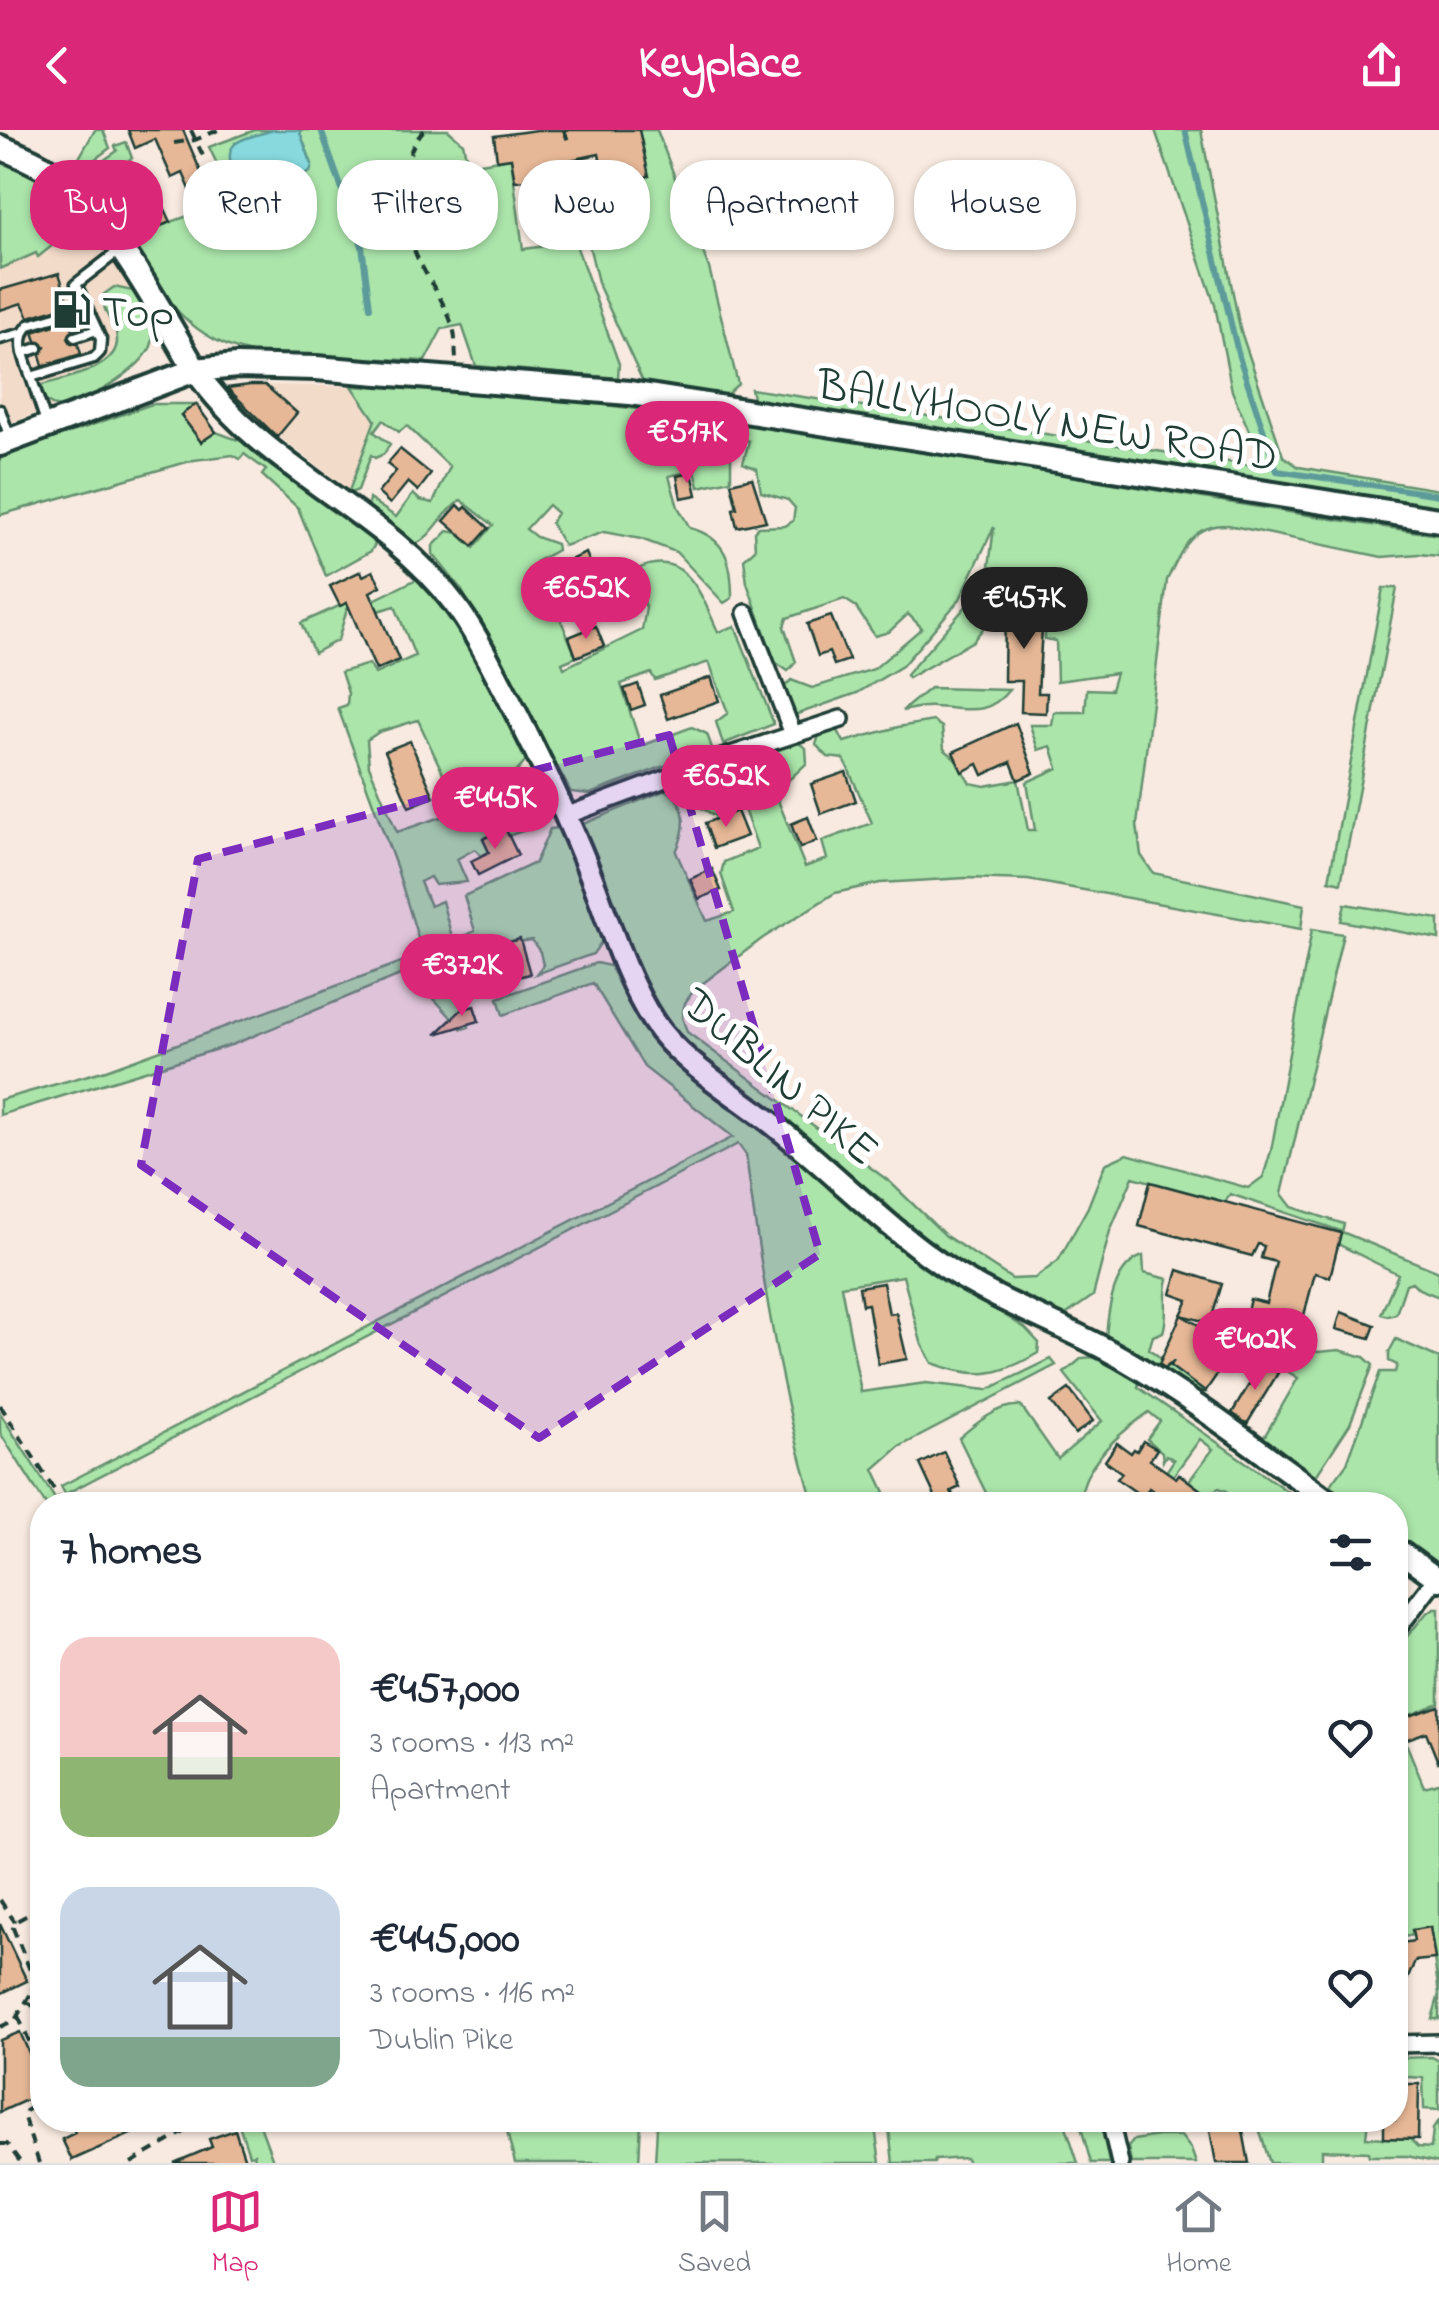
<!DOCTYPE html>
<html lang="en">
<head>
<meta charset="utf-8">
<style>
  body { margin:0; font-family:"Indie Flower",sans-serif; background:#f2f2f3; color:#1f2937; height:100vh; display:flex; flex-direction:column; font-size:38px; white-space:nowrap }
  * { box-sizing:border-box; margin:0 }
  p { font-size:32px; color:#747a83 }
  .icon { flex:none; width:55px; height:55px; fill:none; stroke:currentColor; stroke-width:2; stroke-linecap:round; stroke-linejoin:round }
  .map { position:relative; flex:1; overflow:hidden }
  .sheet { position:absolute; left:30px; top:1362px; width:1378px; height:640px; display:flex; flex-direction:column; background:#fff; border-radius:40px; box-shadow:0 2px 8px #0004 }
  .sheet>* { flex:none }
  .hud { position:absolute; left:30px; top:30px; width:1380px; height:90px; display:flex; gap:20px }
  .price { position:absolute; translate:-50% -85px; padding:0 22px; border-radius:35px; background:#db2777; color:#fff; font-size:32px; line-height:65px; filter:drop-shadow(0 2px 5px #0008) }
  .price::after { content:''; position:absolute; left:50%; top:60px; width:30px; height:22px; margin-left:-15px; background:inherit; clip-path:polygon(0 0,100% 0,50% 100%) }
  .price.on { background:#222; color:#fff }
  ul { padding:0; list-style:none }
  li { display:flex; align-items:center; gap:30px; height:250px; padding:0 30px }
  li span { display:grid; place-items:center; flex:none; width:280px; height:200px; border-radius:30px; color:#555 }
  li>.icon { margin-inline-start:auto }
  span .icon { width:120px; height:120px; fill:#fffc; stroke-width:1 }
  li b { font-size:42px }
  h2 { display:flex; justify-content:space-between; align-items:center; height:120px; padding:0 30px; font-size:42px }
  .pill { padding:0 35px; border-radius:40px; background:#fff; box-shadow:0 2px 8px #0004; font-size:35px; line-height:90px }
  .pill.on { background:#db2777; color:#fff }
  header { display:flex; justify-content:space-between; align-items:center; height:130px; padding:0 30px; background:#db2777; color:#fff; font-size:45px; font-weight:700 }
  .menu { display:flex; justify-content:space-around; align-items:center; height:140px; border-top:2px solid #e0e1e3; background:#fff; font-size:28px; color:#747a83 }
  .menu a { display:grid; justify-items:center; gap:5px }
  .menu .on { color:#db2777 }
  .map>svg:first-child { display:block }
</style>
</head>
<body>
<header><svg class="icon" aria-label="back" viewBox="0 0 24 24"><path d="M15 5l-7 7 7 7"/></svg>Keyplace<svg class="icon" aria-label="share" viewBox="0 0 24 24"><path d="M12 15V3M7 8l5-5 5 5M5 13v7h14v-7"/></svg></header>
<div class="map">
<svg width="1439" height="2033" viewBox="0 0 1439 2033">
  <rect width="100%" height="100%" fill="#f8eae0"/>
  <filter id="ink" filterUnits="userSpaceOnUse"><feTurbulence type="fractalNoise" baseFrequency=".01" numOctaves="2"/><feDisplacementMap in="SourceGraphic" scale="20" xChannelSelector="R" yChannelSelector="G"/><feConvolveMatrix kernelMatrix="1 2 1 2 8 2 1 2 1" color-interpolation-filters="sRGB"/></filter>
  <g filter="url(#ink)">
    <g fill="#f3dbca">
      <path d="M62 69 78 82 133 161 152 200 153 210 140 234 106 257 0 297V122Z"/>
      <path d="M264 255 388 257 349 360 261 293 257 297 228 271 226 258Z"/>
    </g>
    <g fill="#abe5aa" stroke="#65916f" stroke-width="2.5">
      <path d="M95 0H103L110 18 80 40 75 35Z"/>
      <path d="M255 0H273L235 13 254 64 271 58 273 63 283 60 281 54 310 42 312 34 299 0H448L463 13 468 35 511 28 523 119 575 112 619 234 618 248 476 236 462 195 442 199 425 231 251 223C183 207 162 162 126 108L199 82 205 94 237 76 209 17Z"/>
      <path d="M639 0H657L709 138 738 254 725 266 644 254 599 156 588 111 607 75 605 55 648 46Z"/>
      <path d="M1155 0H1201L1240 199 1283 326 1299 337 1439 360V380L754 272 751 259 1255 336 1259 324 1232 261 1215 175Z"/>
      <path d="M126 12 132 28 129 30 131 34 95 58 84 44 117 21 115 16Z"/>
      <path d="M0 30C29 41 59 51 75 80L68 103 38 127 36 123 0 139Z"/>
      <path d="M114 157 133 161C142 175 156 196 152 213 147 237 78 280 55 276 49 275 46 271 42 267V255C65 248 126 238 116 203 111 189 102 181 103 165Z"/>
      <path d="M367 252C728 276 1082 354 1439 405V426L1419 424 1382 427 1228 395C1191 394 1182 420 1167 450L1137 695 1141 725 1153 743 1304 775 1301 799 1028 750 966 748 880 753 835 763 763 808 694 860 685 873 682 887 687 902 890 1052 946 1106 1012 1149 1035 1148 1058 1131 1088 1077 1105 1034 1127 1024 1248 1058 1263 1047 1271 1021 1312 799 1343 804 1282 1064 1292 1077 1344 1094 1342 1102 1439 1142V1167L1419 1159 1412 1152 1406 1154 1396 1184 1388 1186 1381 1184 1398 1144 1338 1114 1341 1101 1230 1064 1225 1072 1133 1047 1110 1101 1093 1166 1067 1184 1059 1185 984 1152 922 1109 883 1071 688 917C635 854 612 770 583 694L666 660C690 675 686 700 676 722L707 791 734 782 721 744 724 732 758 718 742 674 715 686 695 674 691 650 797 612 806 618 807 633 779 659V673L805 737 827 729 822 711 872 693 844 629 828 627 816 615 820 602 837 599 844 612 898 597 933 591 942 597 944 619 956 629 970 653 985 656 1018 650 1028 700H1035L1027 652 1058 638 1051 616 1038 620 1030 595H1052L1054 582H1085L1087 559 1111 560 1116 543 1057 551 1056 511 1045 509V471C1028 473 1015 480 998 480L973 511 908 548 906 545 975 466H982L986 461 994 397 960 469 902 536 857 563 795 585 784 557 791 550 812 558 874 539 922 498 908 484 889 502 875 506 855 476 844 469 787 488 784 497 796 532 788 541 775 532 747 453 744 429 755 419 754 401 758 397 785 396 793 391 795 378 788 370 761 362 757 339 743 333 749 311 737 308 731 328V350L699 357 695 340 669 346 678 377 690 398C727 408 732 433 732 468L724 473 676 422 641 409 604 402 564 416 551 393 557 383 548 375 526 399 536 407 556 414 557 420 537 431 576 527 562 533 564 538 642 500 646 478 636 440C685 415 702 466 718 502L735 496 774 594 723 614 716 592 728 583 709 532 655 550 651 543 621 554 641 616 692 597 707 604 712 618 590 664 571 662 461 459 433 424V416L448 401 458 403 474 418 493 395 461 370C442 383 434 405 416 414L368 379 369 369 396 387 413 364 420 370 433 373 450 337 407 296 399 302 383 290 374 302 390 314 384 324 375 328 371 325 358 360 348 364 375 290 352 256 367 257Z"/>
      <path d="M152 274H196L181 285 201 312 216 302 241 311 265 332 377 411 371 421 326 446 298 378 262 345 266 340 244 324 240 329 233 325 194 330 0 385V327Z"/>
      <path d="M421 447 453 484 529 626C514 650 485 669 456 671L418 590 379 602 367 610 369 636 397 702 441 687 473 682 522 655H533L540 660 551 686 534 697 508 706 504 698 483 708 489 722 481 726 475 719 457 729 467 752 435 755 430 747 420 752 430 776 442 771 453 811 475 801 464 766 535 733 550 699 559 698 604 808 593 824 536 844 543 835 540 822 532 810 484 817 483 812 455 822 464 852 456 856 469 897 462 899 412 845 426 840 425 831 396 736 338 578 347 575 348 563 341 542 369 534 375 544 415 526 395 476 378 481 372 471Z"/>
      <path d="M1383 458H1397L1341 753 1329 750Z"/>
      <path d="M359 467 360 471 347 479 338 510 314 523 301 493Z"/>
      <path d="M930 558 1009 560C986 588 966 578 934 577 923 576 912 579 902 581Z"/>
      <path d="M1345 774 1439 789V809L1341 791Z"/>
      <path d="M402 832 405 843 234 914 0 985V970L106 940Z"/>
      <path d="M596 833 610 836 628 873 659 919 775 1007 925 1135 1025 1198 1039 1213 1038 1223C998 1247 976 1249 932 1233L921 1212 903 1146 841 1156 861 1262 926 1253 987 1260 1051 1229 1056 1235 899 1317 874 1339 891 1375H814C780 1261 761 1143 746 1025L738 1014 65 1364 61 1356 733 1007 644 937 593 853 503 885 498 868Z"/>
      <path d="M1143 1126 1144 1143 1168 1149C1163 1167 1169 1185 1163 1202L1153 1206 1149 1219 1205 1262H1196L1106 1207C1108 1180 1113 1136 1143 1126Z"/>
      <path d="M1396 1209 1439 1228V1436L1395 1405V1375H1351L1330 1356 1347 1333 1380 1242H1395L1397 1235 1389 1231V1222Z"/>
      <path d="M1272 1213 1319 1222 1339 1220 1364 1227 1373 1235 1350 1294 1316 1346 1263 1309 1298 1248 1266 1228Z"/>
      <path d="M1095 1227 1140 1250 1138 1257 1307 1375H1268L1260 1371 1258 1375H1233L1227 1361 1219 1358 1207 1365 1189 1351 1213 1319 1200 1309 1152 1375H1144L1174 1330 1166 1325 1163 1331 1162 1322 1147 1309 1160 1291 1149 1282C1123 1301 1103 1317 1087 1346 1082 1356 1082 1365 1074 1375H992L959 1308C975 1294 999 1274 1021 1276L1058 1329 1102 1291 1064 1243 1082 1228Z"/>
      <path d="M0 1283 59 1375H46L0 1303Z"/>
      <path d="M1434 1478H1439V1573L1397 1591 1424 1657 1439 1653V1889H1432L1439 1864 1430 1798 1413 1800V1805L1395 1809V1521L1425 1485Z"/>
      <path d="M1432 1927 1439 1931V1980L1424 1979 1423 1948 1395 1946V1928Z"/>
      <path d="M202 1990H258L274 2033H256L254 2024 249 2025 238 1991 216 1998 214 1992 204 1995Z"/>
      <path d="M504 1990H641L639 2033H515Z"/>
      <path d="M874 1990 880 2033H655L657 1997 652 1990Z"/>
      <path d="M888 1990H1064L1078 2033H967L966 2028 935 2030 934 2033H893Z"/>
      <path d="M1079 1990H1100L1109 2033H1091Z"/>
      <path d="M1256 1990H1368L1366 2007 1410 2009 1418 2017 1431 2018 1433 1999 1439 1991V2033L1407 2026H1369L1368 2022 1322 2020V2033H1270Z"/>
      <path d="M1158 2006H1181L1191 2019 1196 2033H1131L1128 2017 1134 2010Z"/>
    </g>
    <path fill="#87d9de" stroke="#5d9b9a" stroke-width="2.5" d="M273 0H299L312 35 310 42 254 64C242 57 221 30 234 15 241 7 262 4 273 0Z"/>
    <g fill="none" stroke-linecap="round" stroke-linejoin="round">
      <g stroke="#5d9b9a" stroke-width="6">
        <path d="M321 0 362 116 370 177"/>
        <path d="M1185 0 1239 227 1277 341 1439 365"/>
      </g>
    </g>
    <g fill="#e7b897" stroke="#1f3d34" stroke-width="2.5">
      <path d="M128 0H183L220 87 205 94 183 43 172 48 155 9 135 18Z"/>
      <path d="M537 0H639L649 46 605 55 599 24 556 33 559 63 571 61 574 82 531 87 527 50 515 51 511 28 497 30 494 6Z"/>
      <path d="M118 59 134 86 144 81 146 86 164 77 171 92 131 107 102 68Z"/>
      <path d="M59 143 68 172 66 176 29 187 22 173 0 180V160Z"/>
      <path d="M70 190 73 200 68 208 71 213 78 214 81 224 43 236 40 225 45 217 36 211 33 202Z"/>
      <path d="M250 255H265L297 283 277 307 227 258Z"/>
      <path d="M196 274 216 302 201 312 181 285Z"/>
      <path d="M400 319 431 344 418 361 408 352 390 374 378 363 396 341 387 334Z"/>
      <path d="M692 343 697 365 681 368 677 346Z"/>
      <path d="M752 348 766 391 737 397 733 379 737 378 731 353Z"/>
      <path d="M458 375 463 380 466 377 489 398 473 416 444 391Z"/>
      <path d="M586 423 591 435 596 433 603 451 612 447 618 465 609 469 614 481 589 491 581 470 577 471 563 433Z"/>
      <path d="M361 441 363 446 373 441 381 456 370 462 399 530 376 540 347 473 340 476 330 456Z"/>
      <path d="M1016 453 1033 481 1043 482 1038 563H1047L1046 583 1021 582 1022 551H1004L1005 480H1013Z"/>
      <path d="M831 486 849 530 834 535 829 522 818 526 807 494Z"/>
      <path d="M596 496 604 516 576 527 569 507Z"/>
      <path d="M711 547 719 571 668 589 660 565Z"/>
      <path d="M638 554 645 575 631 580 624 559Z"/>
      <path d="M1016 593 1034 643 1018 650 1011 632 983 645 978 634 962 642 953 622Z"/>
      <path d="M410 611 434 667 409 677 385 621Z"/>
      <path d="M846 642 856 671 821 684 811 654Z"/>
      <path d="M737 681 747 706 714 718 705 693Z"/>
      <path d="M808 687 817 711 800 718 791 694Z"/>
      <path d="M505 698 518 725 478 745 471 731 489 722 483 709Z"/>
      <path d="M712 739 721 760 699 769 690 749Z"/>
      <path d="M520 809 530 844 496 852 492 834 464 843 458 825Z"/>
      <path d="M474 876 479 891 436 904 461 880Z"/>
      <path d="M1150 1052 1341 1103 1330 1147 1315 1143 1296 1216 1242 1202 1250 1169 1266 1173 1276 1132 1261 1128 1264 1116 1258 1114 1252 1126 1139 1096Z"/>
      <path d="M1178 1140 1222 1154 1210 1193 1181 1185 1188 1170 1171 1164Z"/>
      <path d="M883 1153 889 1184 896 1183 907 1229 878 1234 868 1174 862 1175 859 1157Z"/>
      <path d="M1341 1182 1375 1195 1370 1208 1336 1199Z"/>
      <path d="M1181 1185 1212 1203 1199 1228 1218 1243 1205 1262 1170 1236 1174 1231 1165 1238 1159 1234Z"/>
      <path d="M1262 1233 1278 1243 1247 1294 1232 1283Z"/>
      <path d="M1069 1259 1093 1291 1075 1304 1051 1272Z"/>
      <path d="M1143 1311 1157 1319 1150 1330 1176 1348 1179 1344 1221 1375H1172L1149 1358 1143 1367 1117 1349 1122 1343 1105 1331 1117 1313 1131 1323 1134 1319 1137 1321Z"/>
      <path d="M944 1322 960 1357 951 1361 958 1375H939L920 1334Z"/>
      <path d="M1439 1576V1632H1438L1426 1602 1405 1610 1397 1590Z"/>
      <path d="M0 1794 27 1851 0 1864Z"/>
      <path d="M1430 1797 1435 1829 1415 1831 1408 1848 1395 1852V1814L1414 1811 1412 1800Z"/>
      <path d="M20 1902 42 1953V1963L0 1982V1910Z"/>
      <path d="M1395 1954H1419L1418 2009 1384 2008V1990H1395Z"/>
      <path d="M69 1990H162L72 2030 62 2009 75 2003Z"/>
      <path d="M1208 1990H1241L1249 2033H1216Z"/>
      <path d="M235 2000 246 2033H174L212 2017 209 2009Z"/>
    </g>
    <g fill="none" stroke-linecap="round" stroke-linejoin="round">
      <defs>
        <g id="service">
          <path d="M75 207 97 200"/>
          <path d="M0 209 23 203"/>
          <path d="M23 223 38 218"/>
          <path d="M31 247C25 230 15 210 29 195L86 178"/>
          <path d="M0 280 9 305"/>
          <path d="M46 292 31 247 94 228 100 222 101 209 76 154 120 120"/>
        </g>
        <g id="minor">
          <path d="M746 483 793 604"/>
          <path d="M568 685 722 628 841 589"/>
          <path d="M1395 1502 1436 1448"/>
          <path d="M1395 1914 1439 1913"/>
          <path d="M1110 1990 1120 2033"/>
        </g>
        <g id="tertiary">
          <path d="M195 240C265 342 383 379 453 472 475 501 490 533 507 565 538 625 567 684 591 746 610 794 625 848 653 891 680 933 740 967 779 999 835 1044 886 1097 945 1137 1001 1174 1065 1195 1122 1228 1197 1271 1265 1325 1334 1375"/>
          <path d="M1395 1418 1439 1450"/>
        </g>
        <g id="secondary">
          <path d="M0 17C19 25 39 33 56 45 106 80 163 185 195 240"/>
          <path d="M0 314 195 240 237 236 316 238 630 263 1439 390"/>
        </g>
      </defs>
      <use href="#service" stroke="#1f3d34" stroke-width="15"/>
      <use href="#minor" stroke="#1f3d34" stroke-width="22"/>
      <use href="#tertiary" stroke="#1f3d34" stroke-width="28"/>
      <use href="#secondary" stroke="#1f3d34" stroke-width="30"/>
      <g stroke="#1f3d34" stroke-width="4" stroke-dasharray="10 8" stroke-linecap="butt">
        <path d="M191 0 204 28"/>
        <path d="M424 0C395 32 400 89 417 127 428 150 446 173 453 198 456 207 455 219 456 229"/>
        <path d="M564 0 569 14"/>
        <path d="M174 13 195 10 218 0"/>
        <path d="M0 1275 64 1375"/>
        <path d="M0 1770 15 1792"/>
        <path d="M42 1777 15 1792 13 1798 36 1855 42 1853"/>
        <path d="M28 1872 42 1883"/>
        <path d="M18 1886 42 1940"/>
        <path d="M0 1897 15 1890 35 1857"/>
        <path d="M0 2014H7L21 2033"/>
        <path d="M39 2033 24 1988 26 1981 42 1971"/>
        <path d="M131 2033 193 1997 189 1990"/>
      </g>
      <use href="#service" stroke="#fff" stroke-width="8"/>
      <use href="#minor" stroke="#fff" stroke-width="15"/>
      <use href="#tertiary" stroke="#fff" stroke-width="20"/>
      <use href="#secondary" stroke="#fff" stroke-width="22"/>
    </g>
  </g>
  <path fill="#7b2cbf" fill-opacity="0.2" stroke="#7b2cbf" stroke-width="8" stroke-dasharray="20 12" stroke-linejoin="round" d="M669 605 820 1124 539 1308 141 1035 198 729Z"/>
  <defs>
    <symbol id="fuel-bare" viewBox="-9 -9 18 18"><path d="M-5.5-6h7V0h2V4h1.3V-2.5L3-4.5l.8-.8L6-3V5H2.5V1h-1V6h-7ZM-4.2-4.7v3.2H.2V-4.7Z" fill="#1f3d34" stroke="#fff" stroke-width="2.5" paint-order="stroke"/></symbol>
  </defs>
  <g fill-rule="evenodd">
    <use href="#fuel-bare" x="44" y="152" width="55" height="55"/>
  </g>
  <g text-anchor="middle" stroke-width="10" stroke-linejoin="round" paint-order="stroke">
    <g font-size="45" fill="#1f3d34" stroke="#fff" text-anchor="start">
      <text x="102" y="196">Top</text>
    </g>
    <g font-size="45" fill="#1f3d34" stroke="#fff">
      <text transform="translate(1048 288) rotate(9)" y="16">BALLYHOOLY NEW ROAD</text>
      <text transform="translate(782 945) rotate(41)" y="16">DUBLIN PIKE</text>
    </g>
  </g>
</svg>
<b class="price" style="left:687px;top:356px">€517K</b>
<b class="price" style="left:586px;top:512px">€652K</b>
<b class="price on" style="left:1024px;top:522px">€457K</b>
<b class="price" style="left:726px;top:700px">€652K</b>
<b class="price" style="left:495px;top:722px">€445K</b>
<b class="price" style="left:462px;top:889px">€372K</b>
<b class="price" style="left:1255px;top:1263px">€402K</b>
<div class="hud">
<a class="pill on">Buy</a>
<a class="pill">Rent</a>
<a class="pill">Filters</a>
<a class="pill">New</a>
<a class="pill">Apartment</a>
<a class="pill">House</a>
</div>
<section class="sheet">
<h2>7 homes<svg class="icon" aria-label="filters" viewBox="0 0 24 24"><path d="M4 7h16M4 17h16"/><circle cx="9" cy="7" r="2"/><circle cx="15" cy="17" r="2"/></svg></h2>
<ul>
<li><span style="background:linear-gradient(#f6c9c9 60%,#8fb573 0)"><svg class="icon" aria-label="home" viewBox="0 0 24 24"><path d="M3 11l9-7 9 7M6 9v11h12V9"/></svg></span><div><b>€457,000</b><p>3 rooms · 113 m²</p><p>Apartment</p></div><svg class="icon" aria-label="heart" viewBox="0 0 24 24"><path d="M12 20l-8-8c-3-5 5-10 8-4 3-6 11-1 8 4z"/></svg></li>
<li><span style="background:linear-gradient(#c9d6e8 75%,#7fa58c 0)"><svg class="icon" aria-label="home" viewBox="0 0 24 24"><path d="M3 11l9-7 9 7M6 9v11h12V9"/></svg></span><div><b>€445,000</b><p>3 rooms · 116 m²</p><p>Dublin Pike</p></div><svg class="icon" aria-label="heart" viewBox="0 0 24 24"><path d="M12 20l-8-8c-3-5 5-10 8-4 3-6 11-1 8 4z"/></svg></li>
</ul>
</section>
</div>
<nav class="menu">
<a class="on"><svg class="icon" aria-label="map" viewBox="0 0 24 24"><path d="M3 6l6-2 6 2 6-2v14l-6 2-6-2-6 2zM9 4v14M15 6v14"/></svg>Map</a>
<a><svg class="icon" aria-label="saved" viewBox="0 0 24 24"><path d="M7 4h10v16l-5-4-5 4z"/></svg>Saved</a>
<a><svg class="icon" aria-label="home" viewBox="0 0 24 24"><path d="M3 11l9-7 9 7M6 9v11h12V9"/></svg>Home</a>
</nav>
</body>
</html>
